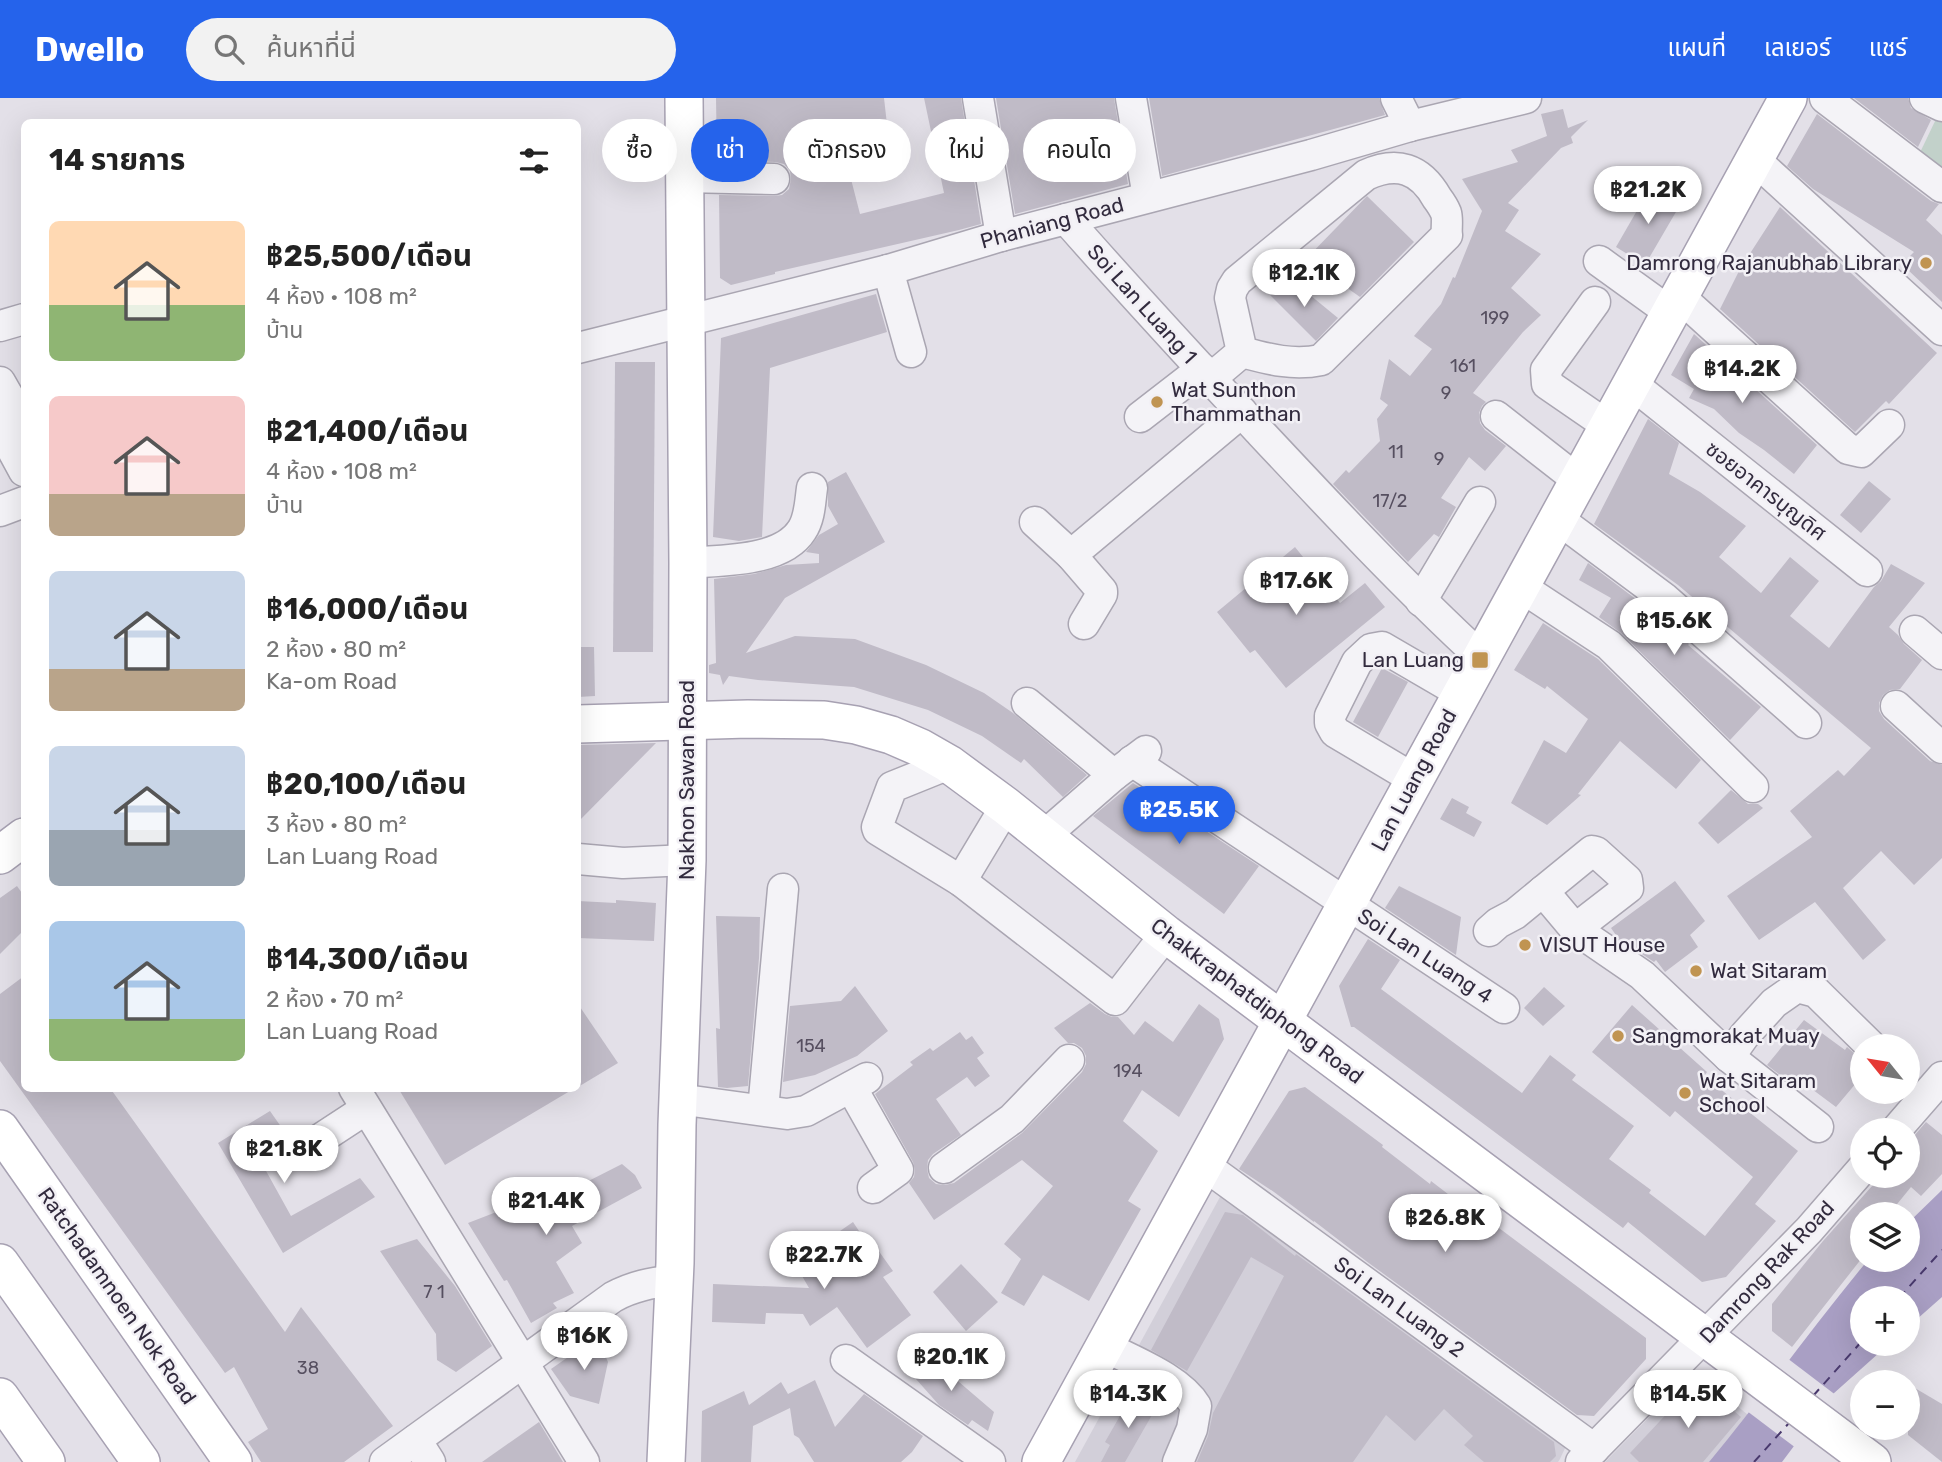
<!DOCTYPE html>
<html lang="th">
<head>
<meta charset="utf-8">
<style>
  body { margin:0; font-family:Rubik,"Noto Sans Thai",sans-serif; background:#f2f2f2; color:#222; height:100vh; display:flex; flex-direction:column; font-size:26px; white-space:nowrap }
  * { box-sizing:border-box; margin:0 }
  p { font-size:23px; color:#767676 }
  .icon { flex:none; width:38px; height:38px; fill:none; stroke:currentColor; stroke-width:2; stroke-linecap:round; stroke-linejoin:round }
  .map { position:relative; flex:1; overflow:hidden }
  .drawer { position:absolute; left:21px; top:21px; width:560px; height:973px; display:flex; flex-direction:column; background:#fff; border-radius:10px; box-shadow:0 7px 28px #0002 }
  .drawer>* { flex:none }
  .top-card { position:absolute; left:602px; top:21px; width:665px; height:63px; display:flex; gap:14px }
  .needle { width:46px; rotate:300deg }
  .tools { position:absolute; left:1850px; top:936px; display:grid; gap:14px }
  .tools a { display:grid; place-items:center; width:70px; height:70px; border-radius:50%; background:#fff; box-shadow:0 7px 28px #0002; font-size:35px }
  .price { position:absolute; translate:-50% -60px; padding:0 16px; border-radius:24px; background:#fff; color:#222; font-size:23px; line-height:46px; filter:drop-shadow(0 2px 4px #0008) }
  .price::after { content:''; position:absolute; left:50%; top:42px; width:21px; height:16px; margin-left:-10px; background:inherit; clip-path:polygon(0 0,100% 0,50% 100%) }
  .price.active { background:#2563eb; color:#fff }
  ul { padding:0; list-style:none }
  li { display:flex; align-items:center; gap:21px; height:175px; padding:0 28px }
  li span { display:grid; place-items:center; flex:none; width:196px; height:140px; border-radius:10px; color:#555 }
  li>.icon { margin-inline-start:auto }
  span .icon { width:84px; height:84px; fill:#fffc; stroke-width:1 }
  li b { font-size:30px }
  h2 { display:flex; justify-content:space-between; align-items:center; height:84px; padding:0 28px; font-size:30px }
  .chip { padding:0 24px; border-radius:32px; background:#fff; box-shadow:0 7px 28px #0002; font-size:24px; line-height:63px }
  .chip.active { background:#2563eb; color:#fff }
  header { display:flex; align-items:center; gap:42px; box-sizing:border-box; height:98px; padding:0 35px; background:#2563eb; color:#fff }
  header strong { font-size:33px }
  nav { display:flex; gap:38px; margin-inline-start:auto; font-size:24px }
  .search { width:490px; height:63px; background:#f2f2f2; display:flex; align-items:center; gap:18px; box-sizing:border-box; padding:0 24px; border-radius:38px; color:#767676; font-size:26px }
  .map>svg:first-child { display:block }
</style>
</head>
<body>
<header>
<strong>Dwello</strong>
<div class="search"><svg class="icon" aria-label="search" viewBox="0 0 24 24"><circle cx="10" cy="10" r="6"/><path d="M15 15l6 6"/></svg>ค้นหาที่นี่</div>
<nav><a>แผนที่</a><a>เลเยอร์</a><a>แชร์</a></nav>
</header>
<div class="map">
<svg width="1942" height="1364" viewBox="0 0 1942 1364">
  <rect width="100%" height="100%" fill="#e3e0e8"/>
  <g fill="#d2cfd9">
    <path d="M1226 1096 1566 1348 1560 1361 1558 1364H1075L1220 1099Z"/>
    <path d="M1697 1280 1706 1282 1748 1317 1709 1364H1605L1680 1288 1688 1282Z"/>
  </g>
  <path fill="#c2d1ca" d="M1937 19 1942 20V92L1915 65Z"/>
  <path fill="#a99fc4" d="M1942 1092V1199L1908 1229V1200H1862V1246H1889L1833 1296 1782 1364H1709C1764 1298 1813 1228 1868 1162H1908V1125Z"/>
  <path fill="#e3e0e8" d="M1787 1260 1837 1298 1796 1350 1747 1313Z"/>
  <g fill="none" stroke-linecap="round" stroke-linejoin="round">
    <g stroke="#49396d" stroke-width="2" stroke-dasharray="9 7" stroke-linecap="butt">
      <path d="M1899 1200 1942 1152"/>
      <path d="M1813 1298 1862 1243"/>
      <path d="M1754 1364 1789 1325"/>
    </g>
  </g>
  <g fill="#c0bbc7">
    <path d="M716 0H884L889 44 844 54 860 116 944 95 924 0H961L981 126 959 132 775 174V176L731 187 720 180 719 97 774 98 782 97 789 91 791 81 790 73 784 66 775 64 717 62Z"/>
    <path d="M996 0H1114L1128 86 1015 116Z"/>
    <path d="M1149 0H1379L1385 17 1162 78Z"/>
    <path d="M1854 0H1908L1911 10 1931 22 1918 49Z"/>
    <path d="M1563 11 1568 30 1588 22 1571 39 1573 45 1561 50 1508 105 1519 112 1505 133 1541 156 1511 190 1541 217 1523 234 1473 295 1486 304 1482 308 1479 315 1480 325 1485 332 1506 348 1485 373 1469 359 1441 400 1456 409 1439 439 1434 436 1408 464 1333 386 1346 372 1349 375 1380 343 1377 321 1388 307 1380 301 1389 261 1410 278 1432 251 1414 238 1441 206 1453 179 1455 180 1482 113 1462 81 1518 64 1511 52 1547 38 1541 16Z"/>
    <path d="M1817 16 1931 103 1939 106 1926 122 1942 137V204L1907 171 1912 166 1909 163 1912 160 1910 158 1914 154 1813 91 1787 68Z"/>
    <path d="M1650 90 1680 107 1645 167 1616 149Z"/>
    <path d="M1367 98 1414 144 1360 199 1306 161Z"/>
    <path d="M1780 109 1937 255 1889 306 1886 303 1855 334 1720 211 1740 171Z"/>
    <path d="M1288 179 1338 220 1316 243 1270 197Z"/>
    <path d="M876 196 887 234 770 270 762 439 739 443 713 439 721 240Z"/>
    <path d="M1694 236 1817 347 1794 376 1764 352 1739 335 1714 311 1689 300 1694 291 1671 277Z"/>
    <path d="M615 264H655L653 554H613Z"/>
    <path d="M1648 321 1679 345 1669 376 1700 394 1746 428 1719 459 1761 495 1790 459 1819 483 1790 518 1829 550 1874 489 1881 483 1891 466 1925 485 1889 529 1898 537 1904 546 1922 562 1900 591 1890 592 1883 597 1879 605V613L1884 621 1930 663 1942 667V760L1914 787 1881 753 1843 790 1886 842 1863 862 1815 804 1759 842 1727 798 1812 739 1790 713 1838 672 1844 678 1871 650 1678 487 1594 426Z"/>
    <path d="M846 374 885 444 785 500 746 555 795 538 855 541 926 567 984 595 1013 615 1087 677 1063 699 1024 661 1021 665 982 638 928 612 854 589 758 582 729 578 723 587 720 577 709 575V567L716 565 714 481 754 476 786 467 819 465V456L806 454 819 437 838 426 828 408V384Z"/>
    <path d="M1869 383 1891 401 1861 435 1840 417Z"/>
    <path d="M1295 449 1340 505 1365 485 1385 509 1286 590 1255 552 1250 555 1217 514Z"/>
    <path d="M1588 465 1653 514 1689 546 1688 547 1761 609 1730 642 1621 535 1599 519 1611 500 1579 482Z"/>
    <path d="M1543 525 1598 561 1701 662 1676 691 1620 643 1578 696 1581 697 1547 727 1511 705 1544 642 1566 655 1588 621 1547 588 1545 591 1514 572Z"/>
    <path d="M578 549H594L595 598 578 599Z"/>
    <path d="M1382 570 1408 584 1378 639 1353 624Z"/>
    <path d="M656 645 578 724V647Z"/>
    <path d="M1133 685 1259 768 1224 816 1093 718Z"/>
    <path d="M1731 692 1748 706H1758L1763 710 1718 746 1698 725Z"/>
    <path d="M1452 700 1469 709 1466 715 1482 724 1474 739 1440 721Z"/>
    <path d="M1675 783 1705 823 1690 837 1698 849 1665 874 1656 862 1654 864 1618 840 1611 830Z"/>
    <path d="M17 788 24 798V832L0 856V800Z"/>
    <path d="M1399 788 1461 819 1456 857 1385 810Z"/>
    <path d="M616 802 656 805 654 843 578 840V803L616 805Z"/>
    <path d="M716 818 760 819 759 860 748 988 727 990 718 989 716 930 720 931Z"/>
    <path d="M1368 841 1400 862 1381 891 1522 995 1550 957 1576 977 1572 982 1634 1028 1609 1061 1651 1092 1649 1095 1705 1138 1753 1079 1675 1013 1670 1019 1592 954 1632 907 1707 974 1704 978 1798 1053 1755 1106 1776 1123 1726 1179 1702 1184 1628 1124 1623 1130 1354 929H1351L1339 888Z"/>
    <path d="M24 878V990H110L285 1234 301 1209 393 1328 344 1364H261L248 1344 268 1331 234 1269 225 1275 0 963V896Z"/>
    <path d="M855 888 888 933 857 958 815 977 783 984 790 908 841 903Z"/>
    <path d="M1544 889 1565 908 1543 928 1524 910Z"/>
    <path d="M1090 905 1105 916 1112 919H1118L1134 937 1145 923 1173 944 1199 906 1219 921 1224 941 1179 1019 1142 992 1123 1023 1158 1053 1128 1103 1141 1111 1089 1203 1043 1177 1024 1208 1001 1195 1021 1161 1004 1146 1053 1088 1022 1062 934 1122 909 1085 914 1079 915 1072 913 1064 875 996 913 967 910 964 930 950 933 953 960 934 966 942 972 938 984 955 977 960 990 978 975 989 967 979 936 1001 961 1037 933 1056 928 1062 927 1071 929 1080 936 1086 945 1087 954 1085 1022 1035 1082 974 1086 966V958L1082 950 1074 945H1068L1054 930Z"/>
    <path d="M578 906 618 965 578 989Z"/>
    <path d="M1804 922 1845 952 1847 949 1862 962V978L1836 1009 1797 980 1792 986 1767 967Z"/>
    <path d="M1305 989 1383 1047 1382 1049 1430 1086 1431 1083 1461 1106 1463 1103 1646 1240V1261L1594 1318 1577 1317 1366 1163 1314 1123V1124L1274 1094 1239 1071 1289 993Z"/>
    <path d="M398 990H575L445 1067Z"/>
    <path d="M270 1013 291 1043 260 1062 291 1118 360 1080 375 1099 283 1155 218 1045Z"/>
    <path d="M1926 1024 1942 1037V1076L1921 1098 1911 1089 1889 1116H1862V1160L1792 1249 1772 1233V1206L1823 1143 1881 1078H1908V1045Z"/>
    <path d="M622 1066 635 1077 642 1090 572 1128 582 1145 556 1164 574 1195 553 1205 557 1210 531 1225 507 1182 504 1183 468 1125 551 1093 555 1100Z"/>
    <path d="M1225 1114 1243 1117 1295 1158 1296 1156 1554 1344 1556 1358 1550 1364H1484L1464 1347 1473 1338 1444 1311 1415 1343 1386 1317 1353 1364H1197L1208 1338 1213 1315 1284 1178 1251 1159 1187 1273 1151 1252Z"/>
    <path d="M853 1124 869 1148 873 1145 893 1173 883 1179 911 1217 867 1250 837 1209 810 1228 803 1216 766 1215 765 1226 712 1224 713 1186 809 1190 798 1171 830 1140Z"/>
    <path d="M417 1141 455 1188 492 1248 456 1274 437 1262 436 1236 380 1153Z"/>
    <path d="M961 1166 998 1204 966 1233 933 1194Z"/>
    <path d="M597 1239 608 1264 599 1306 570 1298 551 1271Z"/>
    <path d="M924 1254 994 1314 988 1333 972 1322 968 1327 939 1307 908 1272Z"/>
    <path d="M815 1282 835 1329 864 1296 923 1338 912 1354 901 1364H814L799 1340 794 1337 790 1310 753 1328 751 1364H701L702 1313 744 1293 749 1307 781 1284 788 1296Z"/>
    <path d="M1908 1286 1942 1306V1364L1908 1337Z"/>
    <path d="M1697 1290 1705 1291 1713 1295 1741 1319 1703 1364H1639L1630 1355 1689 1292Z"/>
    <path d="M1132 1297 1156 1310 1125 1364H1101L1110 1347 1105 1344Z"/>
    <path d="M539 1324 563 1364H482Z"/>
  </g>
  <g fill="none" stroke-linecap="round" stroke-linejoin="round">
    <defs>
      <g id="minor">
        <path d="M978 0 1001 138"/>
        <path d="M1131 0 1148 99"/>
        <path d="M1396 0 1410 28"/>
        <path d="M1825 0 1942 89"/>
        <path d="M1925 0 1942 8"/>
        <path d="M1755 62 1942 232"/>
        <path d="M684 79 774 81"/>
        <path d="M1066 121C1129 193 1194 263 1259 333 1332 411 1404 488 1482 560"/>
        <path d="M1599 163 1671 215"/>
        <path d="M888 172 911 254"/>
        <path d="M1680 199 1848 351 1861 354 1889 327"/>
        <path d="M1595 204 1546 272 1547 286 1608 328"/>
        <path d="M0 228 24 221"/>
        <path d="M578 250 888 172 1001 138 1311 57 1410 28 1526 0"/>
        <path d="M1210 281 1242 254 1230 200 1232 191 1237 183 1366 77C1397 63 1420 70 1437 100 1440 104 1444 110 1446 115 1448 121 1446 131 1447 137L1321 262C1293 268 1268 261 1242 254"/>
        <path d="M0 284 24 326"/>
        <path d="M1632 286 1867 473"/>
        <path d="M1496 318 1579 383"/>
        <path d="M1140 319 1202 271"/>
        <path d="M0 329 24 373"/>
        <path d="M0 413 24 404"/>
        <path d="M1558 421 1664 500 1806 625"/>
        <path d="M1035 424 1071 457"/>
        <path d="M688 465C722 462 782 464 802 432 810 420 810 404 812 390"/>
        <path d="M1521 489 1609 547 1753 689"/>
        <path d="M1421 503 1480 404"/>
        <path d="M1084 526 1102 496V493L1071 457 1242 314"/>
        <path d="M1915 533 1942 556"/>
        <path d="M1027 605 1114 677"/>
        <path d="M1896 608 1942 650"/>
        <path d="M1132 663 1504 910"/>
        <path d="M949 666 892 689 877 729 878 732 961 783 1115 902 1166 836"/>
        <path d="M1414 681 1335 634 1330 625V618L1357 564 1371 551 1382 549 1461 595"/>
        <path d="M1044 738 1114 677 1146 653"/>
        <path d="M578 761 623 765 687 762"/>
        <path d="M961 783 1006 708"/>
        <path d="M1543 793 1575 831 1642 877 1729 959 1818 1029"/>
        <path d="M1489 833 1498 825 1515 816 1592 753 1596 754 1627 782 1628 790 1575 831"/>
        <path d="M1729 959 1744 938 1774 905 1797 889 1816 894 1871 948"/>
        <path d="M851 989 898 1072 873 1090"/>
        <path d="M354 990 584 1364"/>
        <path d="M678 1001 787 1016 806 1013 867 980"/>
        <path d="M763 1012 783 791"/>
        <path d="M1896 1032 1942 979"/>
        <path d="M311 1047 366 1011"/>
        <path d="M1204 1067 1594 1351"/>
        <path d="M944 1070 1012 1021 1069 962"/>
        <path d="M1104 1248C1132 1263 1179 1280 1196 1308L1192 1331 1178 1364"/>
        <path d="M846 1262 990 1364"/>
        <path d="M416 1342 430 1364"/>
        <path d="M385 1364 613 1199C633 1188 651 1185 674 1182"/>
        <path d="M1581 1364 1809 1132 1862 1071"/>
      </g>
      <g id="major">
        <path d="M578 626 748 621 824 622 856 627 891 637 921 650 949 666 1006 708 1166 836 1872 1364"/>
        <path d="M0 757 24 739"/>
        <path d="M0 1031 233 1364"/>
        <path d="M0 1165 141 1364"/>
        <path d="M0 1299 46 1364"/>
        <path d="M666 1364 675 1165 677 1027 687 762 688 465 684 0"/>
        <path d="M1041 1364 1788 0"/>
      </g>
    </defs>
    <use href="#minor" stroke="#aaa6b2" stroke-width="33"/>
    <use href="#major" stroke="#a7a1b2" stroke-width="40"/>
    <use href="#minor" stroke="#f4f3f7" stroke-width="30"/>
    <use href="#major" stroke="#fff" stroke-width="37"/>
  </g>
  <g fill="#c09452" stroke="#f2f0f5" stroke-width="2.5">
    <circle cx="1926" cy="165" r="7"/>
    <circle cx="1157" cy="304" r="7"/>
    <rect x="1471" y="553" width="18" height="18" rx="3.5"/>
    <circle cx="1525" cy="847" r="7"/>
    <circle cx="1696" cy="873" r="7"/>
    <circle cx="1618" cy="938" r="7"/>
    <circle cx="1685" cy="995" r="7"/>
  </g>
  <g text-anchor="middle" stroke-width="5" stroke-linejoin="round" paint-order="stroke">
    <g font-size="18" fill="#564f60">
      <text x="1495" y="226">199</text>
      <text x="1463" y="274">161</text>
      <text x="1446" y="301">9</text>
      <text x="1396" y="360">11</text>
      <text x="1439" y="367">9</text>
      <text x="1390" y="409">17/2</text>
      <text x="811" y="954">154</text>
      <text x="1128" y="979">194</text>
      <text x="434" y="1200">7 1</text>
      <text x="308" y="1276">38</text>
    </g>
    <g font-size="21" fill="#322b3e" stroke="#f2f0f5">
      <text transform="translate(1052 125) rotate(-15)" y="7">Phaniang Road</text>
      <text transform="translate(1142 206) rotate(48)" y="7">Soi Lan Luang 1</text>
      <text transform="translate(1766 393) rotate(38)" y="7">ซอยอาคารบุญดิศ</text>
      <text transform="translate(687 682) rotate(-90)" y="7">Nakhon Sawan Road</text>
      <text transform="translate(1414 682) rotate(-62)" y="7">Lan Luang Road</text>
      <text transform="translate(1425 858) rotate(33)" y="7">Soi Lan Luang 4</text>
      <text transform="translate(1257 903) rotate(37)" y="7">Chakkraphatdiphong Road</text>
      <text transform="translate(1767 1174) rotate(-47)" y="7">Damrong Rak Road</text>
      <text transform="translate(117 1198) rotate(55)" y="7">Ratchadamnoen Nok Road</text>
      <text transform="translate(1399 1209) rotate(36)" y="7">Soi Lan Luang 2</text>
    </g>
    <g font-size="21" fill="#322b3e" stroke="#f2f0f5" text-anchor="start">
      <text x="1912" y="172" text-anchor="end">Damrong Rajanubhab Library</text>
      <text x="1171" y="299">Wat Sunthon<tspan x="1171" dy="24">Thammathan</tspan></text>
      <text x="1464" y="569" text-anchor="end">Lan Luang</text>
      <text x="1539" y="854">VISUT House</text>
      <text x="1710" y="880">Wat Sitaram</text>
      <text x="1632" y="945">Sangmorakat Muay</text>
      <text x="1699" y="990">Wat Sitaram<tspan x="1699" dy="24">School</tspan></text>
    </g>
  </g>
</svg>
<div class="tools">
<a><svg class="needle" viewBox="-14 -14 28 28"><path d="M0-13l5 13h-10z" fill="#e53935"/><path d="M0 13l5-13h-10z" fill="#767676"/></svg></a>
<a><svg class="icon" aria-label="locate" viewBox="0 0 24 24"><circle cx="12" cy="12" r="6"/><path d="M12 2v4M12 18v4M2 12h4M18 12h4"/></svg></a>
<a><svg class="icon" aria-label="layers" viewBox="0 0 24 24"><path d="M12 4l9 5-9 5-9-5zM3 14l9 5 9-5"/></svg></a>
<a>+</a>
<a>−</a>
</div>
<b class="price" style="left:1648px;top:128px">฿21.2K</b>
<b class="price" style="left:1304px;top:211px">฿12.1K</b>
<b class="price" style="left:1742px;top:307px">฿14.2K</b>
<b class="price" style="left:1296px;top:519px">฿17.6K</b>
<b class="price" style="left:1674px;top:559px">฿15.6K</b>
<b class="price active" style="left:1179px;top:748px">฿25.5K</b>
<b class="price" style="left:284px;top:1087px">฿21.8K</b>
<b class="price" style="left:546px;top:1139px">฿21.4K</b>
<b class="price" style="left:1445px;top:1156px">฿26.8K</b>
<b class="price" style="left:824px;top:1193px">฿22.7K</b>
<b class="price" style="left:584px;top:1274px">฿16K</b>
<b class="price" style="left:951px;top:1295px">฿20.1K</b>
<b class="price" style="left:1128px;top:1332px">฿14.3K</b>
<b class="price" style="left:1688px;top:1332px">฿14.5K</b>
<div class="top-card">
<a class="chip">ซื้อ</a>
<a class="chip active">เช่า</a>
<a class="chip">ตัวกรอง</a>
<a class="chip">ใหม่</a>
<a class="chip">คอนโด</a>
</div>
<section class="drawer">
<h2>14 รายการ<svg class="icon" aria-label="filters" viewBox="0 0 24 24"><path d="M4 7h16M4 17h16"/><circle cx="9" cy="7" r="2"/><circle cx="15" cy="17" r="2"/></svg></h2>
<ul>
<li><span style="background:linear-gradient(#ffd9b3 60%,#8fb573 0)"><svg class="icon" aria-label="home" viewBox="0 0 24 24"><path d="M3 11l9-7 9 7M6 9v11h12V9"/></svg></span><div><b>฿25,500/เดือน</b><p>4 ห้อง · 108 m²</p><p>บ้าน</p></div></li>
<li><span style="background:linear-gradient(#f6c9c9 70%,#b9a48a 0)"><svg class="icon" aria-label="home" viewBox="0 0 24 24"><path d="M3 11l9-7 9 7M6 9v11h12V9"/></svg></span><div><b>฿21,400/เดือน</b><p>4 ห้อง · 108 m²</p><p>บ้าน</p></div></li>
<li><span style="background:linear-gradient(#c9d6e8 70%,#b9a48a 0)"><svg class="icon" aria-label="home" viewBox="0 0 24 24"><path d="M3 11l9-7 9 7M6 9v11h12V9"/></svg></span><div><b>฿16,000/เดือน</b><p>2 ห้อง · 80 m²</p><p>Ka-om Road</p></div></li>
<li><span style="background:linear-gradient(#c9d6e8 60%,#9aa5b1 0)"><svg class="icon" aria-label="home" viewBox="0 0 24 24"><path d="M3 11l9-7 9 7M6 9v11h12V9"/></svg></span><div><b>฿20,100/เดือน</b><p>3 ห้อง · 80 m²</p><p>Lan Luang Road</p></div></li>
<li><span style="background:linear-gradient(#a9c7e8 70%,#8fb573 0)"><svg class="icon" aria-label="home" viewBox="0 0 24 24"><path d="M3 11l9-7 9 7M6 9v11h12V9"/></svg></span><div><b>฿14,300/เดือน</b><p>2 ห้อง · 70 m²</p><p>Lan Luang Road</p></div></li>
</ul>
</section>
</div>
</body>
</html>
